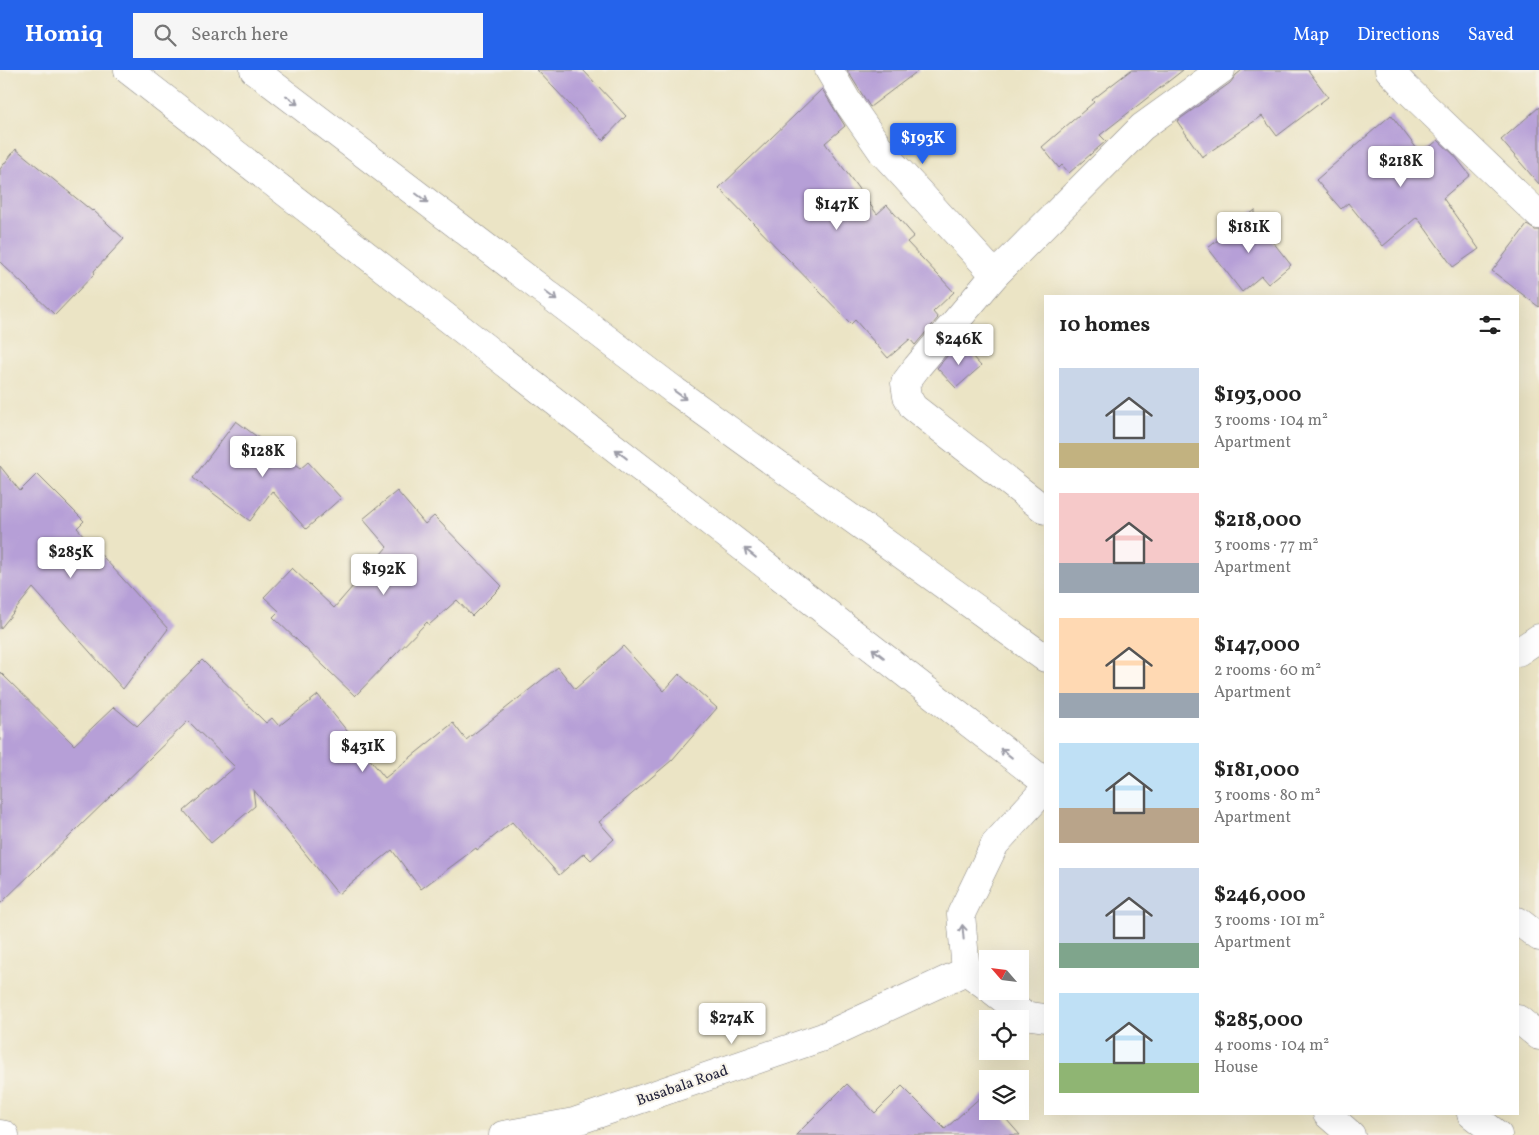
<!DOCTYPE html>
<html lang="en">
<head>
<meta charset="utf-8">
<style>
  body { margin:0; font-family:Vollkorn,serif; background:#f6f6f6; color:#222; height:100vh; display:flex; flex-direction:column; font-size:19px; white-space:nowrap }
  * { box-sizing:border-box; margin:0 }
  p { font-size:16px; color:#767676 }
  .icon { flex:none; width:28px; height:28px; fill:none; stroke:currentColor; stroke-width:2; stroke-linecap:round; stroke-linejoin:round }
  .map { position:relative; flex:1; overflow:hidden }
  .details { position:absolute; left:1044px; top:225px; width:475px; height:820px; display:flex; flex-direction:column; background:#fff; border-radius:0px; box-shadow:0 5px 20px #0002 }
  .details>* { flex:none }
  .needle { width:32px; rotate:298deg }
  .tools { position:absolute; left:979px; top:880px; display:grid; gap:10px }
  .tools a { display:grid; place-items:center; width:50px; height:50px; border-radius:0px; background:#fff; box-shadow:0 5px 20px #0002; font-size:25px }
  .price { position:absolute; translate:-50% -42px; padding:0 11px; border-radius:5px; background:#fff; color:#222; font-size:16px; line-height:32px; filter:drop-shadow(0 1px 2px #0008) }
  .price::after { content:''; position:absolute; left:50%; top:30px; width:15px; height:11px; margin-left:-8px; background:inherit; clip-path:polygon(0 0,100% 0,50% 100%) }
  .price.current { background:#2563eb; color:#fff }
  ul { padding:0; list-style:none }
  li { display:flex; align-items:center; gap:15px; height:125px; padding:0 15px }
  li span { display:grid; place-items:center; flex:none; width:140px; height:100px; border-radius:0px; color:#555 }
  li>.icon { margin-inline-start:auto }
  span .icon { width:60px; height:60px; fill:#fffc; stroke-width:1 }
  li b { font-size:21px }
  h2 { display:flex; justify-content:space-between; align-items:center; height:60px; padding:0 15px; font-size:21px }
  header { display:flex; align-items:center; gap:30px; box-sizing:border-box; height:70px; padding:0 25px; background:#2563eb; color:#fff }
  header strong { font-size:24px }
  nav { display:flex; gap:28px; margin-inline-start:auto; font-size:18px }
  .search { width:350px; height:45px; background:#f6f6f6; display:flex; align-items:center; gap:12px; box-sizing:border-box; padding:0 18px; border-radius:0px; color:#767676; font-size:19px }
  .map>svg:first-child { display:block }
</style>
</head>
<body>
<header>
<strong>Homiq</strong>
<div class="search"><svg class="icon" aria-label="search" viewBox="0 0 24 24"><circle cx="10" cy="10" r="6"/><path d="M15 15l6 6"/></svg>Search here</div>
<nav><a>Map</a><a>Directions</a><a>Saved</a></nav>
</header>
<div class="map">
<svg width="1539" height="1065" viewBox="0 0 1539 1065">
  <rect width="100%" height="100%" fill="#f7f3e8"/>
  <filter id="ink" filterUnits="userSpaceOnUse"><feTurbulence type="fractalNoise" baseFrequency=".02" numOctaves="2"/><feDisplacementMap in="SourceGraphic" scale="10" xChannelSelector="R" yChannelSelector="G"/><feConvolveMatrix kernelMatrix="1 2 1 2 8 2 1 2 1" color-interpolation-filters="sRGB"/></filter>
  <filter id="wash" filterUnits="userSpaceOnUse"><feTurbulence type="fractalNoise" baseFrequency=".0096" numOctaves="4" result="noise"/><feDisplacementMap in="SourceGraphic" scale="20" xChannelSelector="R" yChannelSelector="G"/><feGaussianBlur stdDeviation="1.12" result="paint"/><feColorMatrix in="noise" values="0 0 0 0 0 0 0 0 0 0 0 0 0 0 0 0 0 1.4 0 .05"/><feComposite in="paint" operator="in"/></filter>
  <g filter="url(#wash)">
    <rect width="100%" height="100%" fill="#ebe4c5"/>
    <g id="blocks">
      <g fill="#b69fd7">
        <path d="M537 0H583L626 46 603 70Z"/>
        <path d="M847 0H919L870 37Z"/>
        <path d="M1131 0H1183L1100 65 1106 71 1069 103 1062 95 1059 98 1042 77 1094 32 1092 30Z"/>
        <path d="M1242 0H1308L1328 27 1277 66 1262 46 1202 87 1177 51 1230 13 1236 5Z"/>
        <path d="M822 19 845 56 825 73 877 144 887 135 914 166 907 172 954 222 933 242 938 248 915 275 910 269 888 288 855 250 851 254 719 118Z"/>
        <path d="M1539 37V114L1501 70Z"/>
        <path d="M1391 45 1421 84 1438 70 1454 85 1470 105 1443 128 1479 179 1453 197 1417 147 1383 176 1348 133 1341 139 1316 110Z"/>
        <path d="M16 79 92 141 93 140 124 169 94 201 95 203 55 245 0 192V99Z"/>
        <path d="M1255 140V149L1291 195 1268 214 1261 206 1242 222 1208 178Z"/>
        <path d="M1527 155 1535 160H1539V237L1492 201Z"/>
        <path d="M959 272 981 296 956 318 937 298Z"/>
        <path d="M236 351 300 399 308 392 341 428 306 459 272 421 250 451 193 408Z"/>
        <path d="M0 396 20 421 37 404 84 451 77 458 168 559 123 619 33 518 0 559Z"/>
        <path d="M397 421 425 454 434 446 502 516 472 546 457 530 429 555 427 552 355 626 273 547 279 541 264 527 292 498 334 538 387 477 363 449Z"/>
        <path d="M623 576 664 621 679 604 717 638 672 690 599 752 614 769 591 790 584 783 559 805 512 752 477 780 476 778 421 819 392 780 338 824 253 719 255 736 211 773 184 741 235 697 188 651 0 834V602L74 675 114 637 137 656 202 590 266 653 272 648 279 656 318 625 385 708 453 653 466 670 558 597 575 619Z"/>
        <path d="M847 1014 875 1043 902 1016 945 1059 984 1024 988 1029V1041H999L1020 1065H796Z"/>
      </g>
    </g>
  </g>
  <g filter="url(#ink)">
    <use href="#blocks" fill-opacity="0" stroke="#868380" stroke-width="1"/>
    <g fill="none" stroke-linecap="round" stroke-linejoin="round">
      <defs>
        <g id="minor">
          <path d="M829 0 849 34 883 83 995 205"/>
          <path d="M1389 0 1406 18 1539 145"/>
          <path d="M1045 440 913 337 907 326 905 313 917 297 995 205 1142 57 1221 0"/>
          <path d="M1518 582 1539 568"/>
          <path d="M1518 851 1539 867"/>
          <path d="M988 917 966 901 961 844 995 774 1045 719"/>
          <path d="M993 921 1024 945 1045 948"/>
          <path d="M1327 1044 1351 1065"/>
          <path d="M0 1064 5 1065"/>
          <path d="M503 1065 574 1052 823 967 966 901"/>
        </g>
        <g id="highway">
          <path d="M128 0 1045 712"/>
          <path d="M254 0 675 321 1045 588"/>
          <path d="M1518 949 1539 966"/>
          <path d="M1471 1044 1498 1065"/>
        </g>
      </defs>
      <use href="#minor" stroke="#868380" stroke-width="29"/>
      <use href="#highway" stroke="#868380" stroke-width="29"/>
      <use href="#minor" stroke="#fff" stroke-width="28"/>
      <use href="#highway" stroke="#fff" stroke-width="28"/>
    </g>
    <defs><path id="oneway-shaft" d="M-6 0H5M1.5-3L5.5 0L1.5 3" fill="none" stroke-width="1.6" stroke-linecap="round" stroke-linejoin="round" transform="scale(1.25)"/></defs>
    <g stroke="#9c9ca7">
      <use href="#oneway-shaft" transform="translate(292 30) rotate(37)"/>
      <use href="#oneway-shaft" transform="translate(422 128) rotate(37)"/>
      <use href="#oneway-shaft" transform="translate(551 226) rotate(37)"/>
      <use href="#oneway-shaft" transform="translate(680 325) rotate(36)"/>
      <use href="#oneway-shaft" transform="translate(621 384) rotate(-142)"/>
      <use href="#oneway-shaft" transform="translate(750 483) rotate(-142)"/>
      <use href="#oneway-shaft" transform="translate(878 583) rotate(-142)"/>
      <use href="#oneway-shaft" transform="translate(1006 683) rotate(-142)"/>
      <use href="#oneway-shaft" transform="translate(963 862) rotate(-95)"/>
    </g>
  </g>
  <g text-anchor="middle" stroke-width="4" stroke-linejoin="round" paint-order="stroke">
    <g font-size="15" fill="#22223b" stroke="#f7f3e8">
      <text transform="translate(682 1015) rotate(-19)" y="5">Busabala Road</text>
    </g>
  </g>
</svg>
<div class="tools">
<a><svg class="needle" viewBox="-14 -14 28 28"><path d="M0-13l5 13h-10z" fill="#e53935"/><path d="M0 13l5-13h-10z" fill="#767676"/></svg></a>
<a><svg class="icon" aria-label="locate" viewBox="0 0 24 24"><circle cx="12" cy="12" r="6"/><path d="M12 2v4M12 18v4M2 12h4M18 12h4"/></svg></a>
<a><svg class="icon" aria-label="layers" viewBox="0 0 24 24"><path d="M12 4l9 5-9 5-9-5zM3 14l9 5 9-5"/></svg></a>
</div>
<b class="price current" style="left:923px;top:95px">$193K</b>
<b class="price" style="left:1401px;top:118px">$218K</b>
<b class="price" style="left:837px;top:161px">$147K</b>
<b class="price" style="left:1249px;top:184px">$181K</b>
<b class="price" style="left:959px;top:296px">$246K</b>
<b class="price" style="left:263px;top:408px">$128K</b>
<b class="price" style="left:71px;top:509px">$285K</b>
<b class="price" style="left:384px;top:526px">$192K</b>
<b class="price" style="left:363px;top:703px">$431K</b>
<b class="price" style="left:732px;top:975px">$274K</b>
<section class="details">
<h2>10 homes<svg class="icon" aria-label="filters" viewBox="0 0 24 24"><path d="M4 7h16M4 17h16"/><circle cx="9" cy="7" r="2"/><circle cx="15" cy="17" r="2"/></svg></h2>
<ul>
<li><span style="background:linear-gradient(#c9d6e8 75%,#c2b280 0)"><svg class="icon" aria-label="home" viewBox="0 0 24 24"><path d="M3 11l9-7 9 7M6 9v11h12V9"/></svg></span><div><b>$193,000</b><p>3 rooms · 104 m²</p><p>Apartment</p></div></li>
<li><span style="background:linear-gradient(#f6c9c9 70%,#9aa5b1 0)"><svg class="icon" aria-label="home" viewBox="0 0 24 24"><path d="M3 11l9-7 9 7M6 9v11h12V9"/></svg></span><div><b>$218,000</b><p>3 rooms · 77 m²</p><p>Apartment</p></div></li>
<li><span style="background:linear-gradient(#ffd9b3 75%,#9aa5b1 0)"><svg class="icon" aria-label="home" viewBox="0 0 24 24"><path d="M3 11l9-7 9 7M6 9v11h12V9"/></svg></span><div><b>$147,000</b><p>2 rooms · 60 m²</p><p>Apartment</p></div></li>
<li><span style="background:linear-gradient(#bfe0f5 65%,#b9a48a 0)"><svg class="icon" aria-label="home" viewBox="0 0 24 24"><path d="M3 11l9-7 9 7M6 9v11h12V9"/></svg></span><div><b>$181,000</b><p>3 rooms · 80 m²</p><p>Apartment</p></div></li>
<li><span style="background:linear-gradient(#c9d6e8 75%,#7fa58c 0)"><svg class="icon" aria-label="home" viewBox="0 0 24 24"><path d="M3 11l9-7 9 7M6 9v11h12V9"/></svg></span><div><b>$246,000</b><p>3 rooms · 101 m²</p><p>Apartment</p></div></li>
<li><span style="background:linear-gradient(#bfe0f5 70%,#8fb573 0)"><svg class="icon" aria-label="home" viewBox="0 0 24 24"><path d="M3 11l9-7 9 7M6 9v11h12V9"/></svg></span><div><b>$285,000</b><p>4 rooms · 104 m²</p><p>House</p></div></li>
</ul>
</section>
</div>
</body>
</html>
